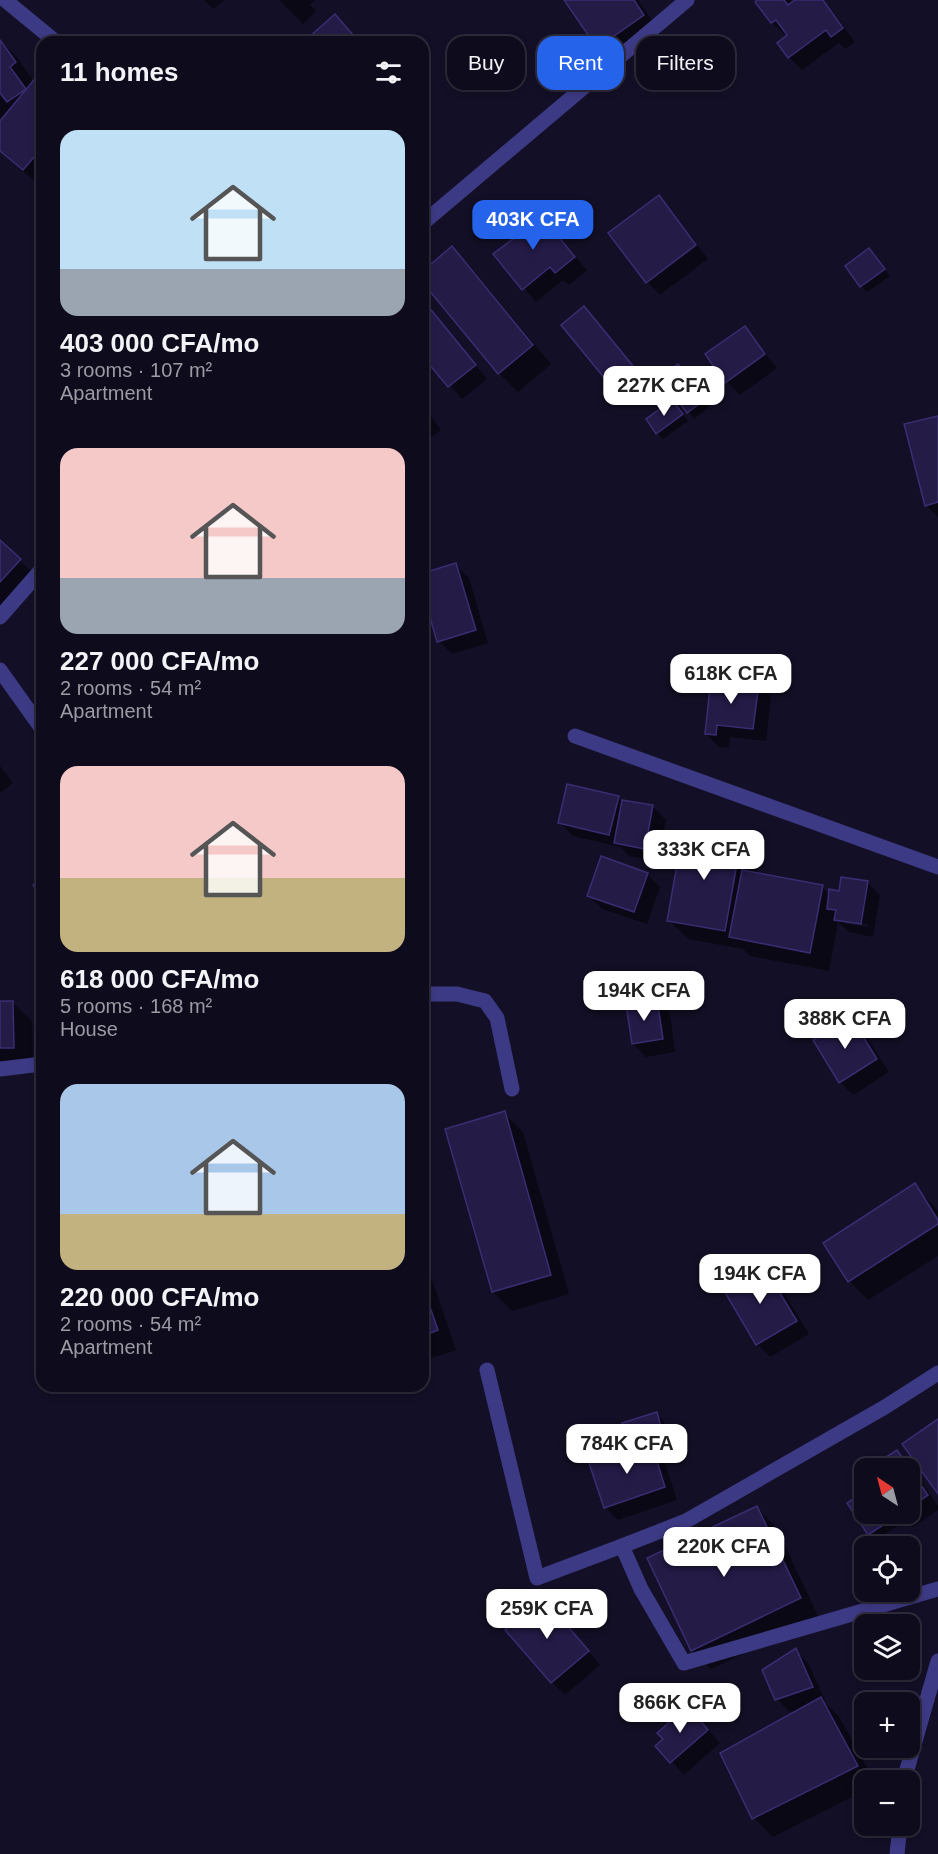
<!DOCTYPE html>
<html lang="en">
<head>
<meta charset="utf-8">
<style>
  body { margin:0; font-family:Helvetica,sans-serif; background:#171425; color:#f1f3f6; height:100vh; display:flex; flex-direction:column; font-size:22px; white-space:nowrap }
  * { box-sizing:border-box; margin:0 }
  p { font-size:20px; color:#9b9ba3 }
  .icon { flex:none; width:33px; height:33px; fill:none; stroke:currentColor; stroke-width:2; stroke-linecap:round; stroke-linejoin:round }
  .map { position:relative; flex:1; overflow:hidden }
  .panel { position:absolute; left:36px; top:36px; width:393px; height:1356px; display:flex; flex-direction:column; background:#0e0b1c; border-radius:18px; box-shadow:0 3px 9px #0003,0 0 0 2px #2e2b3b }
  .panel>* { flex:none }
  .banner { position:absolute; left:447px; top:36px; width:400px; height:54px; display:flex; gap:12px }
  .needle { width:39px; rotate:324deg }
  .tools { position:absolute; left:854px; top:1458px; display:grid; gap:12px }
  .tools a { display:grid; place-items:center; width:66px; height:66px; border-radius:12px; background:#0e0b1c; box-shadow:0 3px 9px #0003,0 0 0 2px #2e2b3b; font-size:30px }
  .price { position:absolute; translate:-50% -51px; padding:0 14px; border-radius:12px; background:#fff; color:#222; font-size:20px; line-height:39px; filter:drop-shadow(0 2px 3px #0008) }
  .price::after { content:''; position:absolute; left:50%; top:36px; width:18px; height:14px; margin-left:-9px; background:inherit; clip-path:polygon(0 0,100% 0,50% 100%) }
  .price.active { background:#2563eb; color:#fff }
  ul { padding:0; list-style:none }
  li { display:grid; align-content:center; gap:12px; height:318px; padding:0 24px }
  li span { display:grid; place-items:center; height:186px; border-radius:18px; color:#555 }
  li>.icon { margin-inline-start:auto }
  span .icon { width:108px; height:108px; fill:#fffc; stroke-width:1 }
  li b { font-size:26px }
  h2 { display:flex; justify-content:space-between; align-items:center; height:72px; padding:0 24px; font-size:26px }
  .tag { padding:0 21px; border-radius:18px; background:#0e0b1c; box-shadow:0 3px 9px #0003,0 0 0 2px #2e2b3b; font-size:21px; line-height:54px }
  .tag.active { background:#2563eb; color:#fff }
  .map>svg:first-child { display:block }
</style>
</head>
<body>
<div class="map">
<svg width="938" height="1854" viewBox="0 0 938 1854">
  <rect width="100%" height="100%" fill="#130f26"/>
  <g fill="#0007" fill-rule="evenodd">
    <path d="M204 0H225L213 9Z"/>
    <path d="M279 0H315L310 5 316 11 303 24Z"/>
    <path d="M565 0H638L662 35 617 66 598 47Z"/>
    <path d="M759 0H790L793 3 798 0H824L855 42 845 49 839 43 802 70 789 57 787 37 772 22Z"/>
    <path d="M0 41 17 57 34 82 42 73V187L0 152Z"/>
    <path d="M659 197 708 259 660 295 647 282Z"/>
    <path d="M536 211 587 270 569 285 563 280 536 302 496 255 519 236Z"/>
    <path d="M452 248 471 268 551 364 518 392 499 373 423 280V273Z"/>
    <path d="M869 250 890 276 867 292 861 286Z"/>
    <path d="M423 299 487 379 462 399 423 354Z"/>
    <path d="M584 308 645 380 624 397 611 384Z"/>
    <path d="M745 328 777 368 740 395 727 382Z"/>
    <path d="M684 373 709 407 694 419 662 378Z"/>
    <path d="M423 406 441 430 423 443Z"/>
    <path d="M678 408 688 421 663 439 657 433Z"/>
    <path d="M938 417V517L926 505Z"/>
    <path d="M0 542 39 579 0 617Z"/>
    <path d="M456 565 469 578 488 643 452 654 439 641 423 587V574Z"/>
    <path d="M758 684 771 697 766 741 730 737 729 748 719 747 706 734Z"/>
    <path d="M0 766 13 783 0 793Z"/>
    <path d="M618 797 622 802 653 807 666 820 658 861 629 856 621 847 573 836 560 823Z"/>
    <path d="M740 842 759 861 757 874 822 887 830 895 867 882 880 895 873 937 849 932 838 922 829 971 750 956 743 949 688 939 669 920ZM843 920 868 924V927L847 924Z"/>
    <path d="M647 874 660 887 647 924 602 909 589 896Z"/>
    <path d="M657 1001 670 1014 675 1052 646 1057 633 1044Z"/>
    <path d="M0 1002H12L32 1021 33 1067 0 1068Z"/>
    <path d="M850 1019 863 1032 889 1072 853 1095 840 1082Z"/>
    <path d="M504 1113 523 1132 569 1294 512 1311 493 1292 447 1130Z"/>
    <path d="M914 1185 938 1211V1256L868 1300 849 1281Z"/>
    <path d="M423 1254 456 1350 423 1361Z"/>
    <path d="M763 1267 776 1280 809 1334 770 1357 757 1344Z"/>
    <path d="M656 1414 663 1420 669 1441 652 1446 663 1457 677 1500 618 1520 605 1507 634 1449 629 1445Z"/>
    <path d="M897 1452 910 1465 938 1506V1510L913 1527 899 1514H909V1468H872Z"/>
    <path d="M864 1494V1514H888L896 1527 876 1540 849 1503Z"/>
    <path d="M757 1508 776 1527 819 1618 711 1669 692 1650Z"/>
    <path d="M556 1613 600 1665 565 1695 552 1682Z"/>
    <path d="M795 1650 808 1663 825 1700 823 1701 840 1718 874 1780H864V1791L773 1837 754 1818 800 1710 790 1712 777 1699Z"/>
    <path d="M701 1721 720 1743 684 1775 658 1746 665 1739Z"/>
  </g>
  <g fill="#241b47" stroke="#3b2d73" stroke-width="1.5">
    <path d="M564 0H634L644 15 597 48Z"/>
    <path d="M757 0H784L788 5 795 0H823L843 28 831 37 826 30 788 58 777 43 787 35 776 20 771 23 755 2Z"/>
    <path d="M335 14 359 42H313L309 37Z"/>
    <path d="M0 40 16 62 10 67 26 89 7 102 0 93Z"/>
    <path d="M42 70V148L23 170 0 151V121Z"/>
    <path d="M659 195 696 245 646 283 608 233Z"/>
    <path d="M536 209 575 257 555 273 550 267 522 290 493 254 517 236 512 229Z"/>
    <path d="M452 246 533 345 498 374 423 283V271Z"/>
    <path d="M869 248 885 269 860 287 845 266Z"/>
    <path d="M423 300 476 365 448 387 423 357Z"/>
    <path d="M584 306 633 366 610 385 561 325Z"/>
    <path d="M745 326 765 354 725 383 705 354Z"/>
    <path d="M678 364 704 400 687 413 660 377Z"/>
    <path d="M672 400 683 414 656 434 646 419Z"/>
    <path d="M423 408 429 416 423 421Z"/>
    <path d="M938 416V502L925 506 904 424Z"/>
    <path d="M0 540 21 559 0 582Z"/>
    <path d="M456 563 476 630 437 642 423 592V573Z"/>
    <path d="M711 678 759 683 753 729 717 725 716 735 705 734Z"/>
    <path d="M567 784 619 796 609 835 558 823Z"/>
    <path d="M622 800 653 805 645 849 614 843Z"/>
    <path d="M683 831 741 841 725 931 667 921Z"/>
    <path d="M601 856 648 873 634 912 587 896Z"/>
    <path d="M742 870 823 885 810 953 729 937Z"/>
    <path d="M841 877 868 881 861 924 834 920 836 910 827 909 829 889 839 891Z"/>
    <path d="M42 879V898L33 885Z"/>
    <path d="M657 999 663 1039 632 1044 626 1004Z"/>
    <path d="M0 1001H13L14 1048H0Z"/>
    <path d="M851 1017 877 1059 839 1083 813 1040Z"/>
    <path d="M505 1111 551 1275 492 1292 445 1129Z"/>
    <path d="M915 1183 938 1220V1224L848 1282 823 1243Z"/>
    <path d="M763 1265 797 1321 756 1345 723 1289Z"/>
    <path d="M423 1287 438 1330 423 1336Z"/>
    <path d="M657 1412 663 1435 628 1446 622 1423Z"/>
    <path d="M938 1419V1494L902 1444Z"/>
    <path d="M651 1442 665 1487 604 1508 589 1463Z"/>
    <path d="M897 1450 928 1495 909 1508V1468H869Z"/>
    <path d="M864 1492V1514H887L891 1520 868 1535 847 1503Z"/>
    <path d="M757 1506 801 1598 691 1651 647 1558Z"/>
    <path d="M543 1598 589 1651 551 1683 505 1630Z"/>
    <path d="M796 1648 813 1687 775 1700 762 1670Z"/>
    <path d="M821 1697 858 1766 752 1819 720 1753Z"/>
    <path d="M688 1706 708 1730 670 1763 655 1746 663 1739 657 1733Z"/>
  </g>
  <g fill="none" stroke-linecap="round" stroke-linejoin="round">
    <g stroke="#3d3a85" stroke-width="15">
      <path d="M5 0 56 42"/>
      <path d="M423 223 687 0"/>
      <path d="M0 617 42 569"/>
      <path d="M0 670 42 729"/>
      <path d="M575 736 938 867"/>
      <path d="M423 994H457L485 1001 497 1018 512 1089"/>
      <path d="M0 1069 42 1064"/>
      <path d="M487 1370 537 1578 622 1546 641 1589 684 1663 938 1589"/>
      <path d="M622 1546 686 1521 885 1407 938 1373"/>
      <path d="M904 1780 938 1661"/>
      <path d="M897 1854 900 1826"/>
    </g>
  </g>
</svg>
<div class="tools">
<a><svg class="needle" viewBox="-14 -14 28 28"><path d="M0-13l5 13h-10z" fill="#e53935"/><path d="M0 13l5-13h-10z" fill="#9b9ba3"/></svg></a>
<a><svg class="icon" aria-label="locate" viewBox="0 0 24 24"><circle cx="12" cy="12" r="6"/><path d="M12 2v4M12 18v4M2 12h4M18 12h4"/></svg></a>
<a><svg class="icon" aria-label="layers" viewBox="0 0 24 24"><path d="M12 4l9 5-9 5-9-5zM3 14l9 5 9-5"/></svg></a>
<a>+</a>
<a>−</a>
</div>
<b class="price active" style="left:533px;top:251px">403K CFA</b>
<b class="price" style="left:664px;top:417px">227K CFA</b>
<b class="price" style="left:731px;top:705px">618K CFA</b>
<b class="price" style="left:704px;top:881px">333K CFA</b>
<b class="price" style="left:644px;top:1022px">194K CFA</b>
<b class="price" style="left:845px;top:1050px">388K CFA</b>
<b class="price" style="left:760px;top:1305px">194K CFA</b>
<b class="price" style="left:627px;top:1475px">784K CFA</b>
<b class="price" style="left:724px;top:1578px">220K CFA</b>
<b class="price" style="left:547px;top:1640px">259K CFA</b>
<b class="price" style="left:680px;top:1734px">866K CFA</b>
<div class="banner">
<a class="tag">Buy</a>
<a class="tag active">Rent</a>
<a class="tag">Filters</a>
</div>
<section class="panel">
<h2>11 homes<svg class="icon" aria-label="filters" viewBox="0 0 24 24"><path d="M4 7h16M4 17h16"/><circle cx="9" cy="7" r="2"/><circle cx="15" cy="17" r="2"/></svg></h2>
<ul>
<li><span style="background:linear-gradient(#bfe0f5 75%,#9aa5b1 0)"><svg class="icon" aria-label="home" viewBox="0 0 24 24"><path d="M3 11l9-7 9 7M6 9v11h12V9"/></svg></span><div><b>403 000 CFA/mo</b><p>3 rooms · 107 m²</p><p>Apartment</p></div></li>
<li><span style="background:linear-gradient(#f6c9c9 70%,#9aa5b1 0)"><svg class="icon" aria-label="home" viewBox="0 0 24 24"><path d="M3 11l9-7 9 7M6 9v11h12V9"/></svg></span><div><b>227 000 CFA/mo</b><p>2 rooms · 54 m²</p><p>Apartment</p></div></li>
<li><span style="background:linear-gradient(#f6c9c9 60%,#c2b280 0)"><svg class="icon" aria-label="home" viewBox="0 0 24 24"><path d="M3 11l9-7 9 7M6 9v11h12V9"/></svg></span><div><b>618 000 CFA/mo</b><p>5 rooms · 168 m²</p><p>House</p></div></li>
<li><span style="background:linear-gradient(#a9c7e8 70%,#c2b280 0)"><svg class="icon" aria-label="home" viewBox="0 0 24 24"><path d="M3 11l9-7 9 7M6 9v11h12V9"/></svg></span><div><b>220 000 CFA/mo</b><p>2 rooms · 54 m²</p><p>Apartment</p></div></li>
</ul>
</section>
</div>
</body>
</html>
